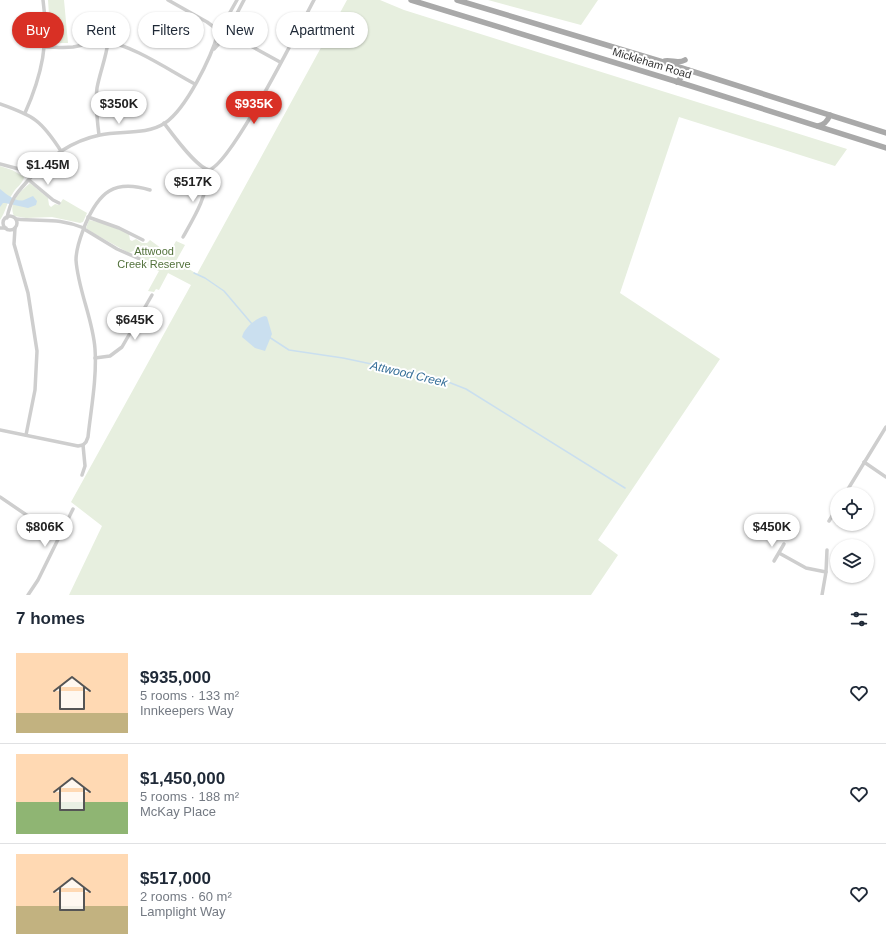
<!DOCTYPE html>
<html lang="en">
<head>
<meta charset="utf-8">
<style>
  body { margin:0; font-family:Helvetica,sans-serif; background:#f6f6f7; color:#1f2937; height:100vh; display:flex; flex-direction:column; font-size:15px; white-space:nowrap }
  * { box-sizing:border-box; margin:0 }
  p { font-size:13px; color:#747a83 }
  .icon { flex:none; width:22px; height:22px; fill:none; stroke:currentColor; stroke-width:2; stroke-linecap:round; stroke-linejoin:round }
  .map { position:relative; height:595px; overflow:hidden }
  .details { display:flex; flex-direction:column; background:#fff; flex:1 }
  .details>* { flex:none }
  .guide { position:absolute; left:12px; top:12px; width:400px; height:36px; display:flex; gap:8px }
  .fabs { position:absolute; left:830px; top:487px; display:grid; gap:8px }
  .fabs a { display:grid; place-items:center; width:44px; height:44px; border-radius:50%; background:#fff; box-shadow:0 1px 3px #0004; font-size:20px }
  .price { position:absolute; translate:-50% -34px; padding:0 9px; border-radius:14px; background:#fff; color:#222; font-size:13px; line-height:26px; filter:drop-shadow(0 1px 2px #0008) }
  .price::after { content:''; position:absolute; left:50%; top:24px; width:12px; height:9px; margin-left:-6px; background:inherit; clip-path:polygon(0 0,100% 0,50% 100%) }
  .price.on { background:#d93025; color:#fff }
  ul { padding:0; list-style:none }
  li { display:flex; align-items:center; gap:12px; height:100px; padding:0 16px }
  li+li { border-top:1px solid #e0e1e3 }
  li span { display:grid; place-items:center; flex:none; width:112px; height:80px; border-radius:0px; color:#555 }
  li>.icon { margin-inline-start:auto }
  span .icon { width:48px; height:48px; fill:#fffc; stroke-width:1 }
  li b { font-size:17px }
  h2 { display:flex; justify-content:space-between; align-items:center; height:48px; padding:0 16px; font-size:17px }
  .pill { padding:0 14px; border-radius:18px; background:#fff; box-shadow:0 1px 3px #0004; font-size:14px; line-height:36px }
  .pill.on { background:#d93025; color:#fff }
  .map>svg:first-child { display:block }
</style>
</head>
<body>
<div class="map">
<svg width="886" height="595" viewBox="0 0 886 595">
  <rect width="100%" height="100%" fill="#fff"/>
  <g fill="#e7efdf">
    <path d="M48 0H64L68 43H49V15Z"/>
    <path d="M347 0H380L404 10 847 149 835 166 679 117 620 293 720 359 598 540 618 555 591 595H69L102 526 71 502 191 285 168 273 159 290 156 289 154 292 148 291 159 271 147 266 145 270 138 266 137 262 141 261 142 258 138 256 137 251 135 250 129 253 93 233 86 228 89 220 107 224 129 234 130 240 132 241 136 239 142 243H147L150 240 169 254 176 241 185 245 176 261 197 274Z"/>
    <path d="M488 0H598L581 25Z"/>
    <path d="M0 166 12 170 24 177C23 184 16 187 13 193 7 201 6 212 0 220Z"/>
    <path d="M30 183 48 198 49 205 51 207 55 204 59 205 63 199 87 213 83 222 80 223 52 217 26 218 14 216C8 202 20 192 30 183Z"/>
  </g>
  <g fill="#cadfef">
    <path d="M0 189C5 193 16 203 24 200 27 199 30 197 33 196L37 201 36 205 28 208 5 203H3L0 207Z"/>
    <path d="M265 316 267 317 272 334 265 351 255 348 242 337C244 328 256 318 265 316Z"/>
  </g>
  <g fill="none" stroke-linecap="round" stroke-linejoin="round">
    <g stroke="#cadfef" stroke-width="1.5">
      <path d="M194 273 205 278 224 291 252 324"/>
      <path d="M269 337 289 350 343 358 438 378 466 389 625 488"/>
    </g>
    <g stroke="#cecece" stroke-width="3.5">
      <path d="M168 0 207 22 218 30"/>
      <path d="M224 23 237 0"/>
      <circle cx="225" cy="30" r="7"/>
      <path d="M231 28 233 21 244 0"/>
      <path d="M228 36 240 40 280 62"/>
      <path d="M45 47C54 47 63 48 73 47 84 45 95 41 106 42 131 44 172 72 195 84"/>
      <path d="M214 49 225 37"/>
      <path d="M0 104C34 116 41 120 61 151"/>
      <path d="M25 113C42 75 49 42 43 0"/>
      <path d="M164 123C173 135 196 167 209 170"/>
      <path d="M99 135C97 119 95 104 97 88 100 72 106 58 108 42"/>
      <path d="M0 164 19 169 31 177"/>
      <path d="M209 170C232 163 299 28 314 0"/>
      <path d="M29 180 53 200 59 203"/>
      <circle cx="10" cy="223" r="7"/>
      <path d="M88 217 119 228 143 240"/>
      <path d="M7 218C11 197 18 192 31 177 50 157 71 141 100 135 121 130 145 136 165 123 186 109 211 58 218 33"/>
      <path d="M16 219C43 222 57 217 84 228"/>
      <path d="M0 228H6"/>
      <path d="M15 228 14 244 28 293 37 351 35 390 26 435"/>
      <path d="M84 229 117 249 142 260"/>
      <path d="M183 237C196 214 206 198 209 170"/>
      <path d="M95 358 110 356 122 347 152 295"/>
      <path d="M0 430 78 446 83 445"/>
      <path d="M864 462 886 477"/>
      <path d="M82 475 85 466 83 445 86 442 88 437C91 409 97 378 95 349 93 319 78 290 76 260 76 247 81 236 85 225 99 192 114 179 150 190"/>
      <path d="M845 494 886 427"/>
      <path d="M0 497 59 537"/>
      <path d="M829 521 837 508"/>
      <path d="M779 553 806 568 826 572"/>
      <path d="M774 561 784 544"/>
      <path d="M28 595 38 580 73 509"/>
      <path d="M822 595 826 572 827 550"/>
    </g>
    <g stroke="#a9a9a9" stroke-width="5.5">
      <path d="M411 0 691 86 886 148"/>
      <path d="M457 0 663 62 886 133"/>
      <path d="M665 61C672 60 679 64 685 60"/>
      <path d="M677 82 688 70"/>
      <path d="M818 126C824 125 827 122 830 115"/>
    </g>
  </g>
  <g text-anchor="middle" stroke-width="4" stroke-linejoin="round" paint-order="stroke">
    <g font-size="11" fill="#313131" stroke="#fff">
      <text transform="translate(652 63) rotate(17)" y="4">Mickleham Road</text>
    </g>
    <g font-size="11" fill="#52713b" stroke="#fff">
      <text x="154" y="255">Attwood<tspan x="154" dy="13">Creek Reserve</tspan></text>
    </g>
    <g font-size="12" font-style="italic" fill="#38709a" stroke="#fff">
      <text transform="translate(409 374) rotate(13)" y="4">Attwood Creek</text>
    </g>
  </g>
</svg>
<div class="fabs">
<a><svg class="icon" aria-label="locate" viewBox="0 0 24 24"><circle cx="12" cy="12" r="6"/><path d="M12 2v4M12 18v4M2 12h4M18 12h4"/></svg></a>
<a><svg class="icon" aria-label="layers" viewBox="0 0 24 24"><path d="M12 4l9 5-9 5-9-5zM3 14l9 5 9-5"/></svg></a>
</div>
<b class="price" style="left:119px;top:125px">$350K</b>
<b class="price on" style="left:254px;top:125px">$935K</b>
<b class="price" style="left:48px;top:186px">$1.45M</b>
<b class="price" style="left:193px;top:203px">$517K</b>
<b class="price" style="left:135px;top:341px">$645K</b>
<b class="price" style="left:45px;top:548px">$806K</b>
<b class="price" style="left:772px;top:548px">$450K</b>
<div class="guide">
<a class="pill on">Buy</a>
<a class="pill">Rent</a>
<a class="pill">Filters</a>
<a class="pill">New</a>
<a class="pill">Apartment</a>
</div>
</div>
<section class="details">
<h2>7 homes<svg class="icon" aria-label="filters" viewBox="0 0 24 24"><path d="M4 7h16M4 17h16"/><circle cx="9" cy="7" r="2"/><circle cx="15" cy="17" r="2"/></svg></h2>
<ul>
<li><span style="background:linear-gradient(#ffd9b3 75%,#c2b280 0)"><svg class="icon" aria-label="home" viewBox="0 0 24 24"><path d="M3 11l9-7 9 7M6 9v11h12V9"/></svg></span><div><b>$935,000</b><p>5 rooms · 133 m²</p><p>Innkeepers Way</p></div><svg class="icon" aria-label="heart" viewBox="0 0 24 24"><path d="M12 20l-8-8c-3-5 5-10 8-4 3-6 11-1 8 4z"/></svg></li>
<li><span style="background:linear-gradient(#ffd9b3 60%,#8fb573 0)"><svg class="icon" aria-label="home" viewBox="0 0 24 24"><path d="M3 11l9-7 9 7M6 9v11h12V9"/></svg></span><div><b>$1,450,000</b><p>5 rooms · 188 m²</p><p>McKay Place</p></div><svg class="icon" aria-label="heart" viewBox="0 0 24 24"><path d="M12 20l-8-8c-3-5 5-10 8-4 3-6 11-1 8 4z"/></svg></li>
<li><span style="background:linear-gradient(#ffd9b3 65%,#c2b280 0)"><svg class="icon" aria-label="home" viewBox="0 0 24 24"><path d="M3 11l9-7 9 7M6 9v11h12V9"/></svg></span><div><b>$517,000</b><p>2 rooms · 60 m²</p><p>Lamplight Way</p></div><svg class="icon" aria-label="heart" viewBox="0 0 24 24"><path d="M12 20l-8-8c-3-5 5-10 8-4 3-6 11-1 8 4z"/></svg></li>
</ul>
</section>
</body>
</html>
